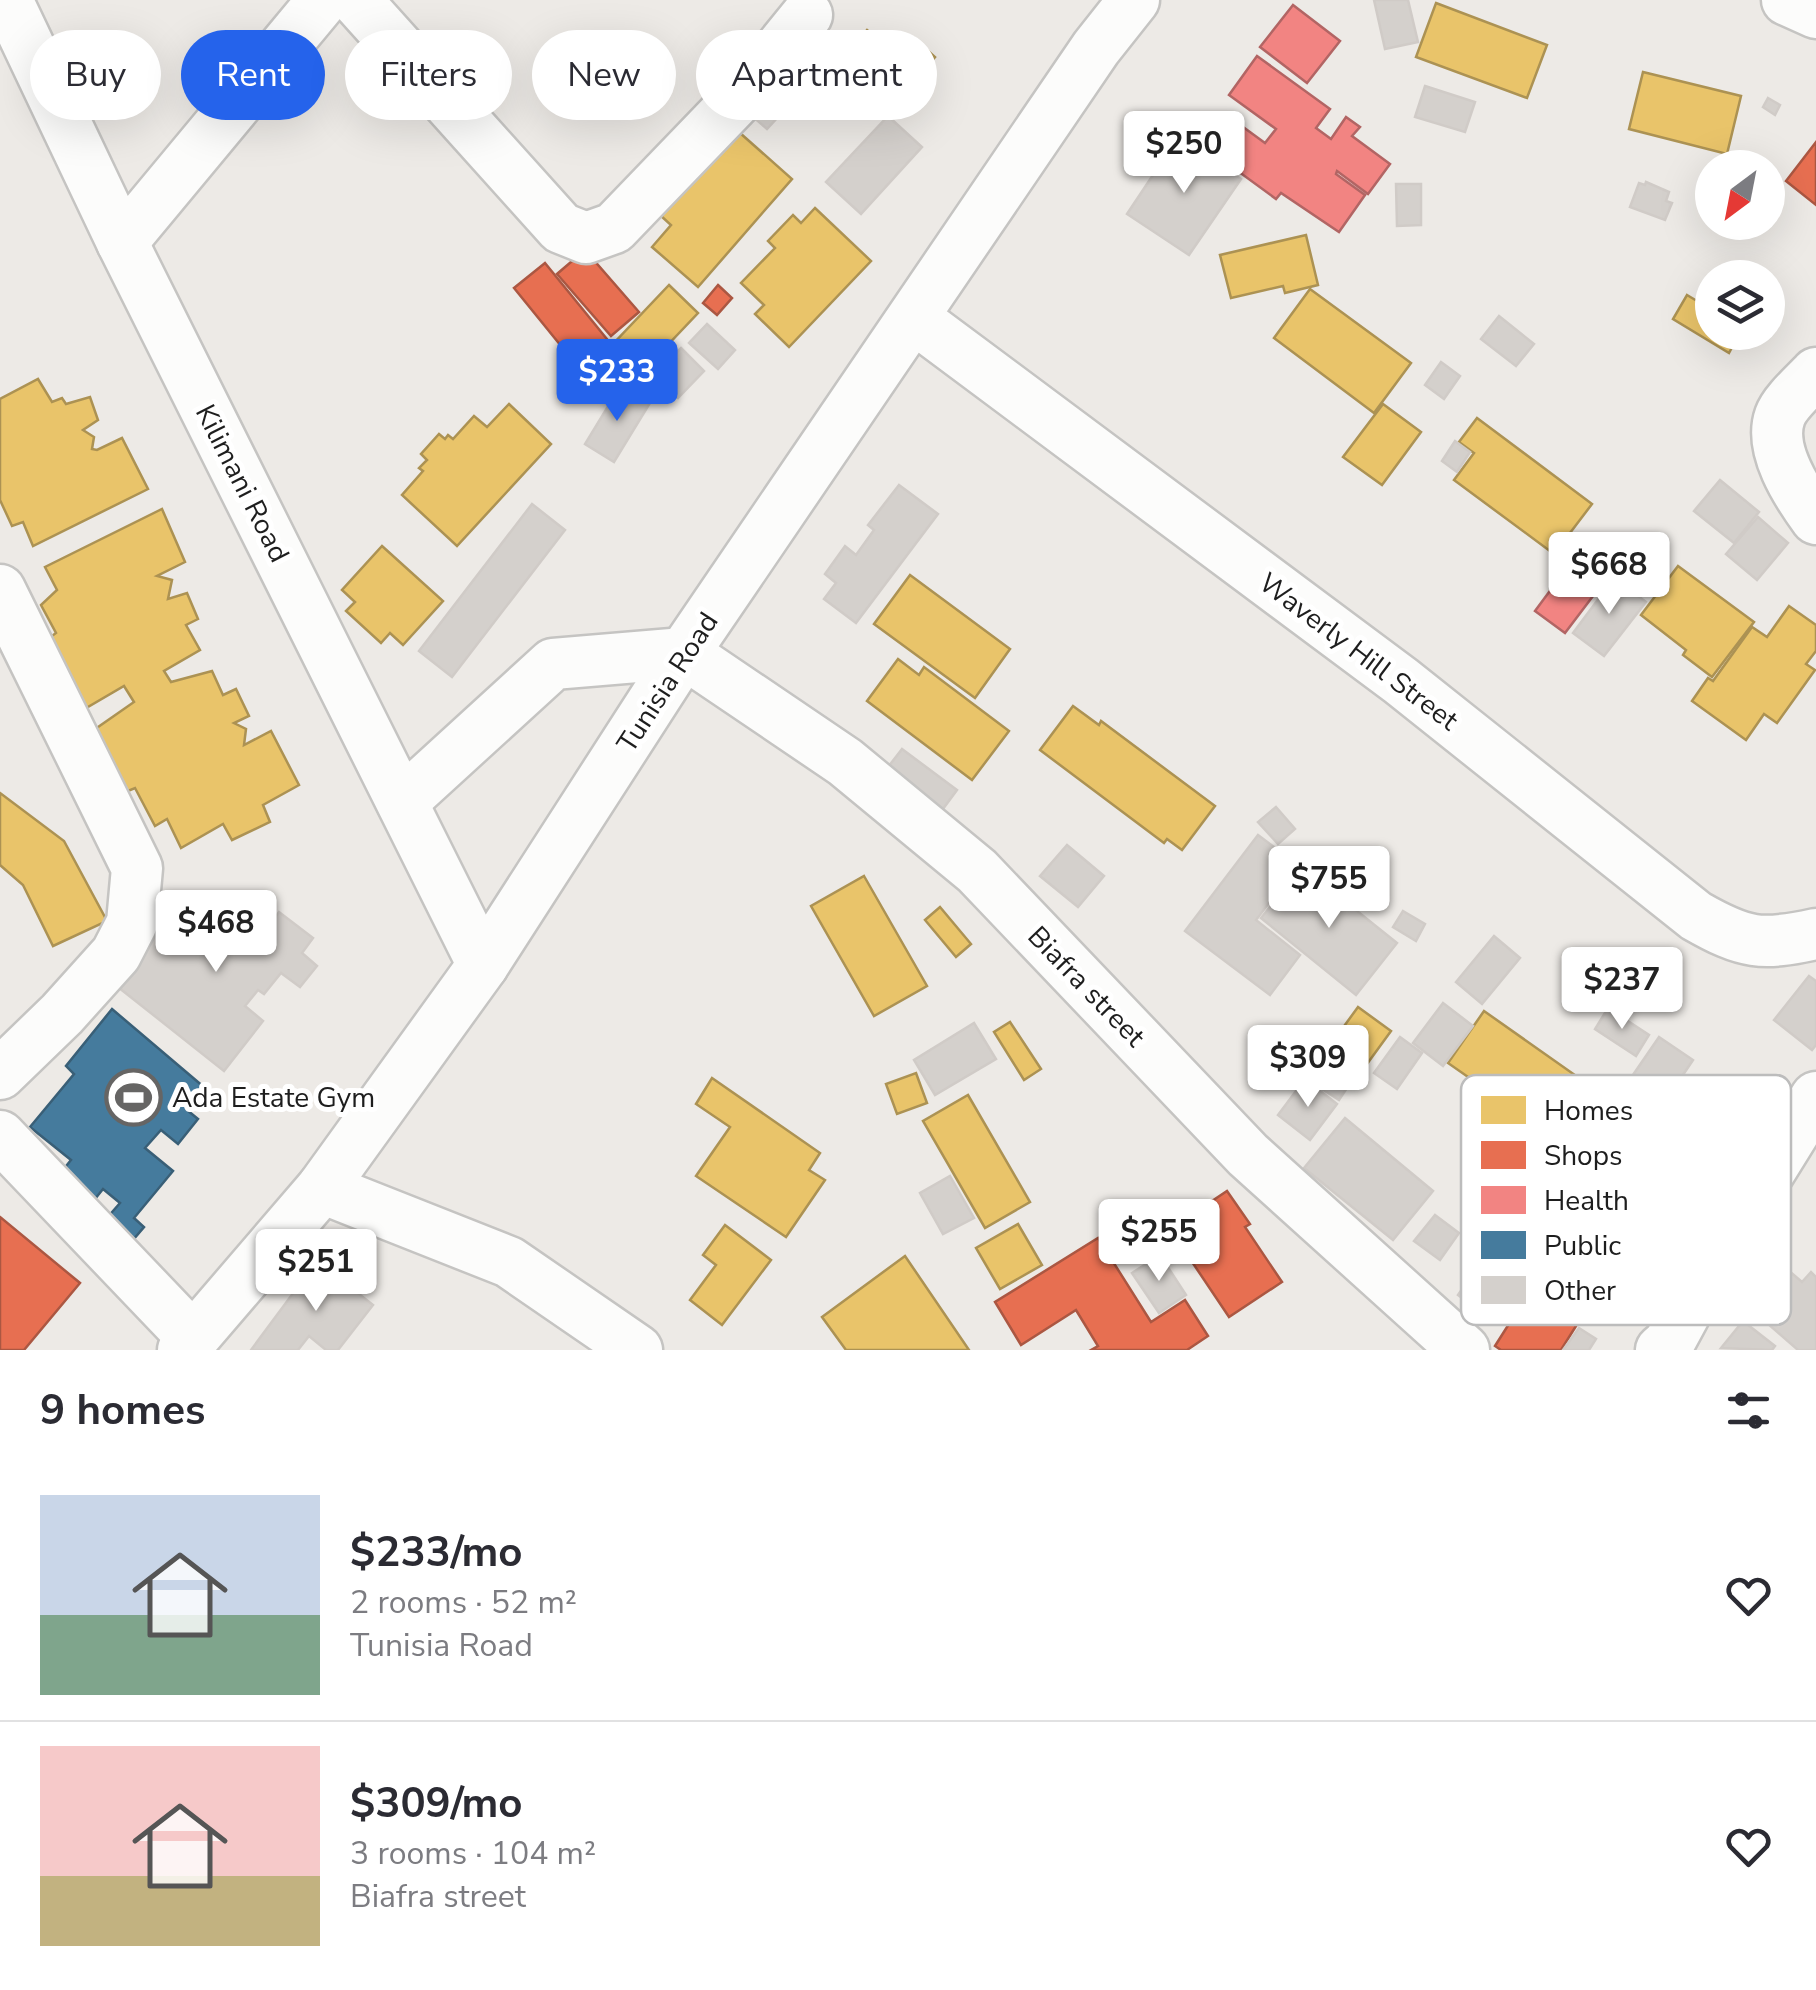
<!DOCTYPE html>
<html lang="en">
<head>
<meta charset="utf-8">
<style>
  body { margin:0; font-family:"Nunito Sans",sans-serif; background:#f2f2f3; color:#2b2b33; height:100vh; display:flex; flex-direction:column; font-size:38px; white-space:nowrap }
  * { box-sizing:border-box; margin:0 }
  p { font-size:32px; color:#7c7c81 }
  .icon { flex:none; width:55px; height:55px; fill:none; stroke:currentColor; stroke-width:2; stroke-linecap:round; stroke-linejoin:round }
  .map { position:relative; height:1350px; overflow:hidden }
  .side { display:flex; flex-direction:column; background:#fff; flex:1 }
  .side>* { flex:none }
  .top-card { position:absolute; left:30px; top:30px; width:1000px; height:90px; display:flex; gap:20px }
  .needle { width:65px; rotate:212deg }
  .tools { position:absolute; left:1695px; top:150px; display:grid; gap:20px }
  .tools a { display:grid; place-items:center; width:90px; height:90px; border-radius:50%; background:#fff; box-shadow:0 10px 40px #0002; font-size:50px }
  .price { position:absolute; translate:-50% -85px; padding:0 22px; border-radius:10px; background:#fff; color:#222; font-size:32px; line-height:65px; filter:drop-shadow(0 2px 5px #0008) }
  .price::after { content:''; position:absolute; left:50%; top:60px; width:30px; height:22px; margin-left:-15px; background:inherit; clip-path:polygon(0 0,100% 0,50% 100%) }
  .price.selected { background:#2563eb; color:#fff }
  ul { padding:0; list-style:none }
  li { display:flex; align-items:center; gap:30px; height:250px; padding:0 40px }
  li+li { border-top:2px solid #e1e1e2 }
  li span { display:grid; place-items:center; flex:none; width:280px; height:200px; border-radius:0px; color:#555 }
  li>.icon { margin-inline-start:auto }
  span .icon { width:120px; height:120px; fill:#fffc; stroke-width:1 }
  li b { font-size:42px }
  h2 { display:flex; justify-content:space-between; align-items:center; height:120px; padding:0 40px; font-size:42px }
  .tag { padding:0 35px; border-radius:45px; background:#fff; box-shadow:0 10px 40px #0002; font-size:35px; line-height:90px }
  .tag.selected { background:#2563eb; color:#fff }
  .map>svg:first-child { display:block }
</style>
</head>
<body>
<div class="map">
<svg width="1816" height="1350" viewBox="0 0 1816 1350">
  <rect width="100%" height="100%" fill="#edeae6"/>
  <g fill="#e9c46a" stroke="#ac9253" stroke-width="2.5">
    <path d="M1436 3 1547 45 1527 98 1416 57Z"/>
    <path d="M867 30 899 57 914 38 935 57 884 117 831 73Z"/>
    <path d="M1643 72 1741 96 1727 154 1629 129Z"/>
    <path d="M731 125 792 179 698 287 652 247 671 225 659 214Z"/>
    <path d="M815 208 871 261 789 347 755 314 764 305 741 283 775 248 768 241 793 215 801 223Z"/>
    <path d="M1306 235 1318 285 1285 293 1283 286 1231 298 1220 255Z"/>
    <path d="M669 285 698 313 642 372 613 344Z"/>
    <path d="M1310 289 1411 363 1374 413 1274 338Z"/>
    <path d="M1687 295 1712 310V332H1740L1729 353 1673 319Z"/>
    <path d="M38 379 52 402 62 398 66 404 90 397 98 420 83 430 94 437 92 449 97 450 122 438 148 489 33 546 23 522 12 526 0 500V399Z"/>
    <path d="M509 404 551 444 457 546 402 495 423 471 419 468 427 460 421 454 439 434 445 439 448 435 453 439 474 416 487 427Z"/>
    <path d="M1383 404 1421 432 1382 485 1343 457Z"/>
    <path d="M1477 418 1592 504 1554 554 1454 480 1474 453 1459 442Z"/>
    <path d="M162 509 185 562 157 576 172 580 168 599 187 593 198 619 186 625 200 650 164 671 171 682 212 671 223 695 236 689 249 716 234 723 246 729 244 745 271 731 299 785 263 805 270 822 232 840 223 824 181 848 167 819 155 826 135 788 118 795 91 732 134 702 124 686 81 711 40 645 56 633 41 605 57 590 45 567Z"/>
    <path d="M382 546 443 601 403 645 390 633 381 643 346 611 355 602 342 590Z"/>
    <path d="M1678 566 1754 622 1712 677 1683 655 1686 650 1641 615Z"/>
    <path d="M910 575 1010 649 975 698 874 624Z"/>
    <path d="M1789 606 1816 625V651L1806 664 1815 670 1777 723 1764 714 1746 740 1692 701 1708 678 1713 681 1752 627 1767 637Z"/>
    <path d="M898 659 919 675 924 667 1009 731 972 780 867 701Z"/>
    <path d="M1073 706 1099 725 1101 721 1215 806 1182 850 1167 839 1164 843 1040 750Z"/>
    <path d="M0 793 64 841 107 921 53 946 23 885 0 865Z"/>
    <path d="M864 876 927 986 874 1016 811 906Z"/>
    <path d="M940 907 971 944 956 957 925 920Z"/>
    <path d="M1358 1007 1391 1031 1367 1064 1334 1040Z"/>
    <path d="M1484 1011 1589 1085 1583 1093 1603 1107 1573 1151 1547 1133 1540 1143 1516 1127 1524 1116 1448 1063Z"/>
    <path d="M1010 1022 1041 1069 1024 1080 994 1032Z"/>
    <path d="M916 1073 927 1103 897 1114 886 1084Z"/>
    <path d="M712 1078 820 1153 809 1170 825 1180 786 1237 696 1176 730 1127 696 1104Z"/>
    <path d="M968 1095 1030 1202 985 1228 923 1121Z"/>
    <path d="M1018 1224 1042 1265 1000 1289 976 1248Z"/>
    <path d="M725 1225 771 1260 722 1325 690 1300 716 1265 703 1255Z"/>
    <path d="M905 1256 969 1350H846L822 1317Z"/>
  </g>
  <g fill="#e76f51" stroke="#ab5742" stroke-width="2.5">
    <path d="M1816 142V205L1786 181Z"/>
    <path d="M585 250 639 312 611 336 557 274Z"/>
    <path d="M545 263 624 360 592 384 514 288Z"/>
    <path d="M718 285 732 298 717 315 703 303Z"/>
    <path d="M1227 1191 1250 1224 1245 1227 1282 1282 1229 1317 1170 1229Z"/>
    <path d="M0 1217 80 1283 24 1350H0Z"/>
    <path d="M1098 1238 1151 1322 1185 1300 1208 1336 1187 1350H1091L1098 1346 1076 1310 1021 1345 995 1302Z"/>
    <path d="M1528 1294 1576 1326 1561 1350H1501L1495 1346Z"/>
  </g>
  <g fill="#f28482" stroke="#b26564" stroke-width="2.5">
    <path d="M1293 5 1340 41 1307 83 1260 47Z"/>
    <path d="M1257 56 1330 109 1316 128 1331 139 1346 117 1360 127 1352 136 1390 164 1368 194 1337 171 1336 174 1365 195 1339 232 1281 193 1276 199 1194 139 1213 113 1235 130 1239 124 1265 143 1276 129 1229 95Z"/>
    <path d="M1578 553 1594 565 1600 556 1615 567 1565 633 1535 611Z"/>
  </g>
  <path fill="#457b9d" stroke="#395f77" stroke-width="2.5" d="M112 1009 205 1088 187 1110 198 1119 178 1144 161 1130 145 1148 173 1171 134 1218 144 1227 127 1247 106 1219 120 1203 103 1189 91 1204 58 1176 71 1160 30 1127 74 1074 66 1066Z"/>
  <g fill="#d4d0cc" stroke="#d0cbc7" stroke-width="2.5">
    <path d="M1374 0H1408L1418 42 1385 49Z"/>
    <path d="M797 67 812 80 767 129 752 116Z"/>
    <path d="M1425 86 1475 102 1465 132 1415 117Z"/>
    <path d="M1768 98 1780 105 1775 115 1763 107Z"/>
    <path d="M888 116 922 147 861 214 826 182Z"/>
    <path d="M1179 136 1241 179 1189 255 1127 214Z"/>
    <path d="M1646 182 1669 192 1666 201 1672 203 1665 220 1630 207 1639 183 1645 185Z"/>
    <path d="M1396 184H1421V225L1397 226Z"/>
    <path d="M1499 316 1534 344 1516 366 1481 339Z"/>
    <path d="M707 324 735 350 718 369 689 343Z"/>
    <path d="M681 348 704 371 678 398 654 375Z"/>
    <path d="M1441 362 1460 376 1444 399 1425 385Z"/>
    <path d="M621 385 650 403 614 462 585 444Z"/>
    <path d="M1455 441 1470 452 1457 472 1442 461Z"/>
    <path d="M1720 480 1759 512 1734 543 1694 511Z"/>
    <path d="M899 485 938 514 856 623 824 599 836 583 825 574 845 546 856 555 874 530 868 525Z"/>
    <path d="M532 504 565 530 452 677 419 651Z"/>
    <path d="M1758 517 1788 543 1757 580 1726 554Z"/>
    <path d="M1614 578 1646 602 1604 656 1573 633Z"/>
    <path d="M902 749 957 790 940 813 885 771Z"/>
    <path d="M1276 807 1295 829 1278 844 1258 822Z"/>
    <path d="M1258 835 1298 865 1256 920 1300 955 1270 995 1185 931Z"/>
    <path d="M1067 845 1104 876 1078 907 1040 876Z"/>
    <path d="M1302 867 1397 943 1356 995 1261 918Z"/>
    <path d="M230 893 270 925 279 912 313 938 302 953 317 966 300 987 281 973 264 994 258 990 245 1006 263 1021 224 1071 118 987 130 960 162 920 183 937 205 909 213 914Z"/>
    <path d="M1403 911 1425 924 1416 941 1393 927Z"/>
    <path d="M1494 936 1520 958 1482 1004 1456 982Z"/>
    <path d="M1809 976 1816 981V1045L1812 1050 1774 1020Z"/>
    <path d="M1443 1003 1473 1026 1443 1066 1413 1043Z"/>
    <path d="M1608 1008 1649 1035 1636 1056 1595 1029Z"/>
    <path d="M974 1023 996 1059 935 1095 914 1060Z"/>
    <path d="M1400 1037 1422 1053 1397 1089 1374 1073Z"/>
    <path d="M1659 1037 1693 1060 1658 1112 1624 1088Z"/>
    <path d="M1332 1045 1362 1065 1339 1100 1308 1080Z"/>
    <path d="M1305 1079 1337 1104 1310 1140 1278 1115Z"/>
    <path d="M1345 1118 1433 1191 1393 1240 1304 1168Z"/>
    <path d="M950 1176 974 1218 943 1234 920 1193Z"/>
    <path d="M1435 1215 1459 1233 1440 1260 1414 1241Z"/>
    <path d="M1487 1253 1499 1262 1470 1304 1458 1295Z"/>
    <path d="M1160 1255 1186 1295 1159 1313 1132 1273Z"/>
    <path d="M1773 1257 1802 1282 1811 1272 1816 1277V1350H1798L1737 1297Z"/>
    <path d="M317 1261 373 1305 338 1350H326L309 1336 298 1350H251Z"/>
    <path d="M1743 1321 1775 1346 1772 1350 1721 1348Z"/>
    <path d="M1579 1328 1596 1339 1589 1350H1563Z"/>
  </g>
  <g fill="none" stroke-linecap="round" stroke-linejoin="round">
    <defs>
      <g id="minor">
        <path d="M7 0 122 242 483 965"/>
        <path d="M356 0 561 228 586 238 614 228 743 94 807 15"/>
        <path d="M1787 0 1816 13"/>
        <path d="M122 242 323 0"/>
        <path d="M914 318 1401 681 1696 916C1745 944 1761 946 1816 934"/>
        <path d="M1816 373C1806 384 1785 402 1780 416 1768 449 1797 493 1816 519"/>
        <path d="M0 590 137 868 132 923 116 954 62 1014 0 1074"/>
        <path d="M402 802 553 664 684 653 845 762 977 871 1248 1155 1464 1350"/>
        <path d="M0 1136 193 1338"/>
        <path d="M322 1188 509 1262 637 1350"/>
        <path d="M183 1350 322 1188 483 965 684 653 1096 48 1134 0"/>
        <path d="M1661 1350 1669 1343 1709 1269 1816 1097"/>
      </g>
    </defs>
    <use href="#minor" stroke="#c5c4c2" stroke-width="55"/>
    <use href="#minor" stroke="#fcfcfb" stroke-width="50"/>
  </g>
  <defs>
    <symbol id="stadium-ring" viewBox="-11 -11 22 22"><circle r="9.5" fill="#fff" stroke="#666564" stroke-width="1.5"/><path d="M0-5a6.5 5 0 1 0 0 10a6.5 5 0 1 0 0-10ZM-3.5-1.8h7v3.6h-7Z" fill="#666564"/></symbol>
  </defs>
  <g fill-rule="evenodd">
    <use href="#stadium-ring" x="102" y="1066" width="63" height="63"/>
  </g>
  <g text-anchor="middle" stroke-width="10" stroke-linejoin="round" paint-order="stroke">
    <g font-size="28" fill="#1e1e1e" stroke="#fff">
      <text transform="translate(243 483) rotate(63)" y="10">Kilimani Road</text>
      <text transform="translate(1359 651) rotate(37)" y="10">Waverly Hill Street</text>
      <text transform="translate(667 682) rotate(-57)" y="10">Tunisia Road</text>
      <text transform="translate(1087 986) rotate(46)" y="10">Biafra street</text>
    </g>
    <g font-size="28" fill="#1e1e1e" stroke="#fff" text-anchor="start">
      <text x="172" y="1107">Ada Estate Gym</text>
    </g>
  </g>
  <rect x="1461" y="1075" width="330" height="250" rx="15" fill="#fff" stroke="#bcbcbc" stroke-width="2.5"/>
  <rect x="1481" y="1096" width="45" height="28" fill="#e9c46a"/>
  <rect x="1481" y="1141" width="45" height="28" fill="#e76f51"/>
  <rect x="1481" y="1186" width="45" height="28" fill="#f28482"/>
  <rect x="1481" y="1231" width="45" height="28" fill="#457b9d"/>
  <rect x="1481" y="1276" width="45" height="28" fill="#d4d0cc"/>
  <g font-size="28" fill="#1e1e1e">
    <text x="1544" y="1120">Homes</text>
    <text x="1544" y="1165">Shops</text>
    <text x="1544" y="1210">Health</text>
    <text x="1544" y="1255">Public</text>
    <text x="1544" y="1300">Other</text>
  </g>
</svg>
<div class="tools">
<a><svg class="needle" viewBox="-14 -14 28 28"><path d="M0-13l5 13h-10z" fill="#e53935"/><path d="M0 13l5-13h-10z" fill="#7c7c81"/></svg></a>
<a><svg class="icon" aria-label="layers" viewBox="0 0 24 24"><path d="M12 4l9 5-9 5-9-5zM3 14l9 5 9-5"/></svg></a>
</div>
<b class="price" style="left:1184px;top:196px">$250</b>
<b class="price selected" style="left:617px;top:424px">$233</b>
<b class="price" style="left:1609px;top:617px">$668</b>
<b class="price" style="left:1329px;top:931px">$755</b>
<b class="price" style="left:216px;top:975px">$468</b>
<b class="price" style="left:1622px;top:1032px">$237</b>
<b class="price" style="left:1308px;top:1110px">$309</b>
<b class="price" style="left:1159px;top:1284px">$255</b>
<b class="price" style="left:316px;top:1314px">$251</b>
<div class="top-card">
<a class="tag">Buy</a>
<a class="tag selected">Rent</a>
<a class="tag">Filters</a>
<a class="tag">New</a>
<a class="tag">Apartment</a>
</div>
</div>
<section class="side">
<h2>9 homes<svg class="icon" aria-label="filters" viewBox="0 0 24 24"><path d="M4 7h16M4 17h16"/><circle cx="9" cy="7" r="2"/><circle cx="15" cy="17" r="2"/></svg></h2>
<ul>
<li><span style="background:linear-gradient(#c9d6e8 60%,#7fa58c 0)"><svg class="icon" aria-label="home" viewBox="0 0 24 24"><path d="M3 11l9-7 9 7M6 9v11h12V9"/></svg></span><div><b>$233/mo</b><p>2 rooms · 52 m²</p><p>Tunisia Road</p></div><svg class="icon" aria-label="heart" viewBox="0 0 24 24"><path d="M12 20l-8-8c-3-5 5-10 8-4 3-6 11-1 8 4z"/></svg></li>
<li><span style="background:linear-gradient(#f6c9c9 65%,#c2b280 0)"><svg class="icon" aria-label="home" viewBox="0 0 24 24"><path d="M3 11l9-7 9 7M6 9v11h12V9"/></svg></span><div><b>$309/mo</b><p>3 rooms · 104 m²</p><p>Biafra street</p></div><svg class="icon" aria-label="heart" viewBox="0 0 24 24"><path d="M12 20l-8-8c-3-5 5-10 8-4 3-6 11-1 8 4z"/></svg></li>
</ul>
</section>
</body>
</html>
